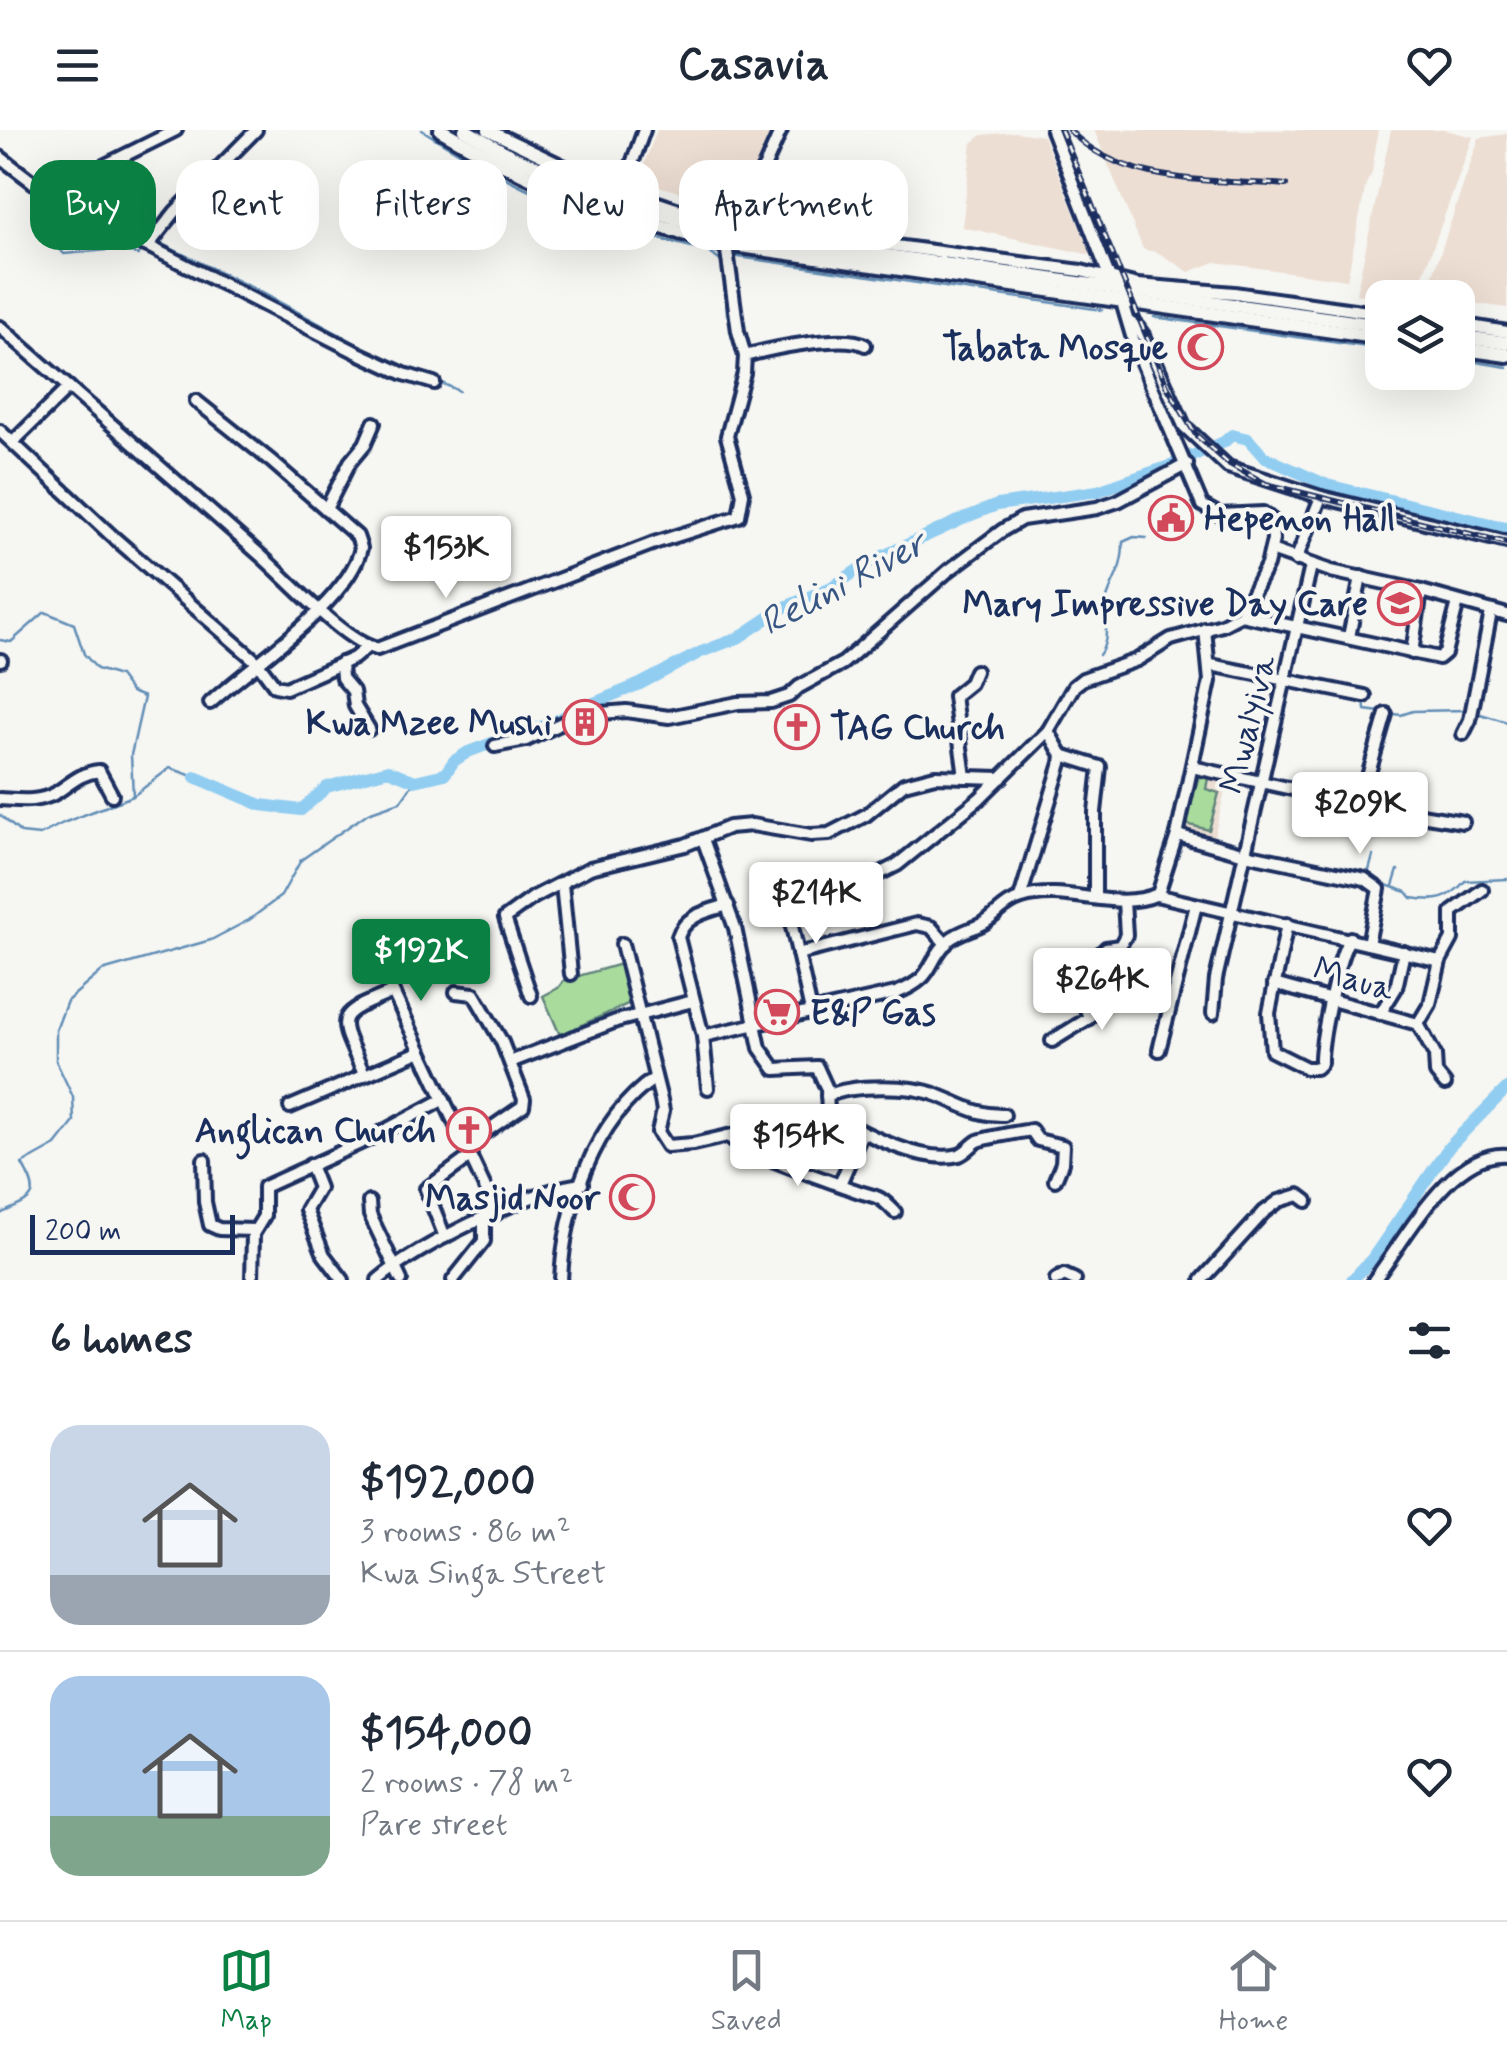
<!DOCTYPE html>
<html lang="en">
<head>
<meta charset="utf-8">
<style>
  body { margin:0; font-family:Mynerve,sans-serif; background:#f2f2f3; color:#1f2937; height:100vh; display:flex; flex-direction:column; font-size:38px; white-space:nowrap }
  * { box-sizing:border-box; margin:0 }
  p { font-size:32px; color:#747a83 }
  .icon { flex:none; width:55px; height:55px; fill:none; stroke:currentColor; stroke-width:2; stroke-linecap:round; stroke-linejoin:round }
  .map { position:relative; height:1150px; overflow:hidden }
  .details { display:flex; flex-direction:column; background:#fff; flex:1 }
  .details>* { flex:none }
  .hud { position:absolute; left:30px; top:30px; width:1000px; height:90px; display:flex; gap:20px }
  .buttons { position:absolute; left:1365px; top:150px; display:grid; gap:20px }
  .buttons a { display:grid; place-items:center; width:110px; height:110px; border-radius:20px; background:#fff; box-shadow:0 10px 40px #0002; font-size:50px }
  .scale { position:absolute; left:30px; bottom:25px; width:205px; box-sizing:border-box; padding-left:10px; border:5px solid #1b2f5e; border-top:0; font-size:28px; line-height:35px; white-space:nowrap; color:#1b2f5e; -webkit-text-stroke:8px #f6f6f2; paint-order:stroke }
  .price { position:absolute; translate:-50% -85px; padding:0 22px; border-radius:10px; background:#fff; color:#222; font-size:32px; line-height:65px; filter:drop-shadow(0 2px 5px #0008) }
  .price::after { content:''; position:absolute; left:50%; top:60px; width:30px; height:22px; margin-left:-15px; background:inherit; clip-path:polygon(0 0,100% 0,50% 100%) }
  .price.current { background:#0b8043; color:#fff }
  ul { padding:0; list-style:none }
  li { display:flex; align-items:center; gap:30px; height:250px; padding:0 50px }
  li+li { border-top:2px solid #e0e1e3 }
  li span { display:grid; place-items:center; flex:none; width:280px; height:200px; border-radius:30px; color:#555 }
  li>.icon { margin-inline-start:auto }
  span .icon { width:120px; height:120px; fill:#fffc; stroke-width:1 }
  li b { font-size:42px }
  h2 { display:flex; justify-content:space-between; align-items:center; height:120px; padding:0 50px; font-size:42px }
  .pill { padding:0 35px; border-radius:30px; background:#fff; box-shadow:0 10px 40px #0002; font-size:35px; line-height:90px }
  .pill.current { background:#0b8043; color:#fff }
  header { display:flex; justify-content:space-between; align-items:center; height:130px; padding:0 50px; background:#fff; font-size:45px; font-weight:700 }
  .dock { display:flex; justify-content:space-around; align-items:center; height:140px; border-top:2px solid #e0e1e3; background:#fff; font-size:28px; color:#747a83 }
  .dock a { display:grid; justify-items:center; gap:5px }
  .dock .current { color:#0b8043 }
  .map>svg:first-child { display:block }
</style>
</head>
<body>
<header><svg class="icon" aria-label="menu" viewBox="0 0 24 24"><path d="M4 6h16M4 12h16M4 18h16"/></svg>Casavia<svg class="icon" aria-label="heart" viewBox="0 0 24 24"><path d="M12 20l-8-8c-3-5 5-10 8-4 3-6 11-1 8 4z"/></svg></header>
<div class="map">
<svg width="1507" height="1150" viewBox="0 0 1507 1150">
  <rect width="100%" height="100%" fill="#f6f6f2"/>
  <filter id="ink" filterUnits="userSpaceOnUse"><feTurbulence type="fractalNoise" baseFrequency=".01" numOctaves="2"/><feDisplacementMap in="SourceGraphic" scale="20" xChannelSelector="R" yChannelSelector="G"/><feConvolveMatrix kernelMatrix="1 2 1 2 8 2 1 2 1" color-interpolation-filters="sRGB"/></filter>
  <g filter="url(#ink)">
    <g fill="#edded3">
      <path d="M657 0H777L735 78 638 50Z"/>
      <path d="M1094 0H1378L1372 43 1366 54 1347 150 1215 132 1189 142 1159 123 1143 119Z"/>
      <path d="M1391 0H1446L1473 7 1415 167 1373 162 1368 166 1356 164Z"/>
      <path d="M1015 2 1043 6 1091 125 962 97 972 13 982 5Z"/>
      <path d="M1507 4V178L1458 171V168L1426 166 1479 8Z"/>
      <path d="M1199 640 1228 648 1213 711 1182 704Z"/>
    </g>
    <g fill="#a9db9c" stroke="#62857d" stroke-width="2.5">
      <path d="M1199 645 1208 648 1206 659 1219 663 1209 700 1186 694Z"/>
      <path d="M624 833 630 873 560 905 543 866 558 858 564 850Z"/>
    </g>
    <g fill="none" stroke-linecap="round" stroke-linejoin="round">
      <g stroke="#628eb6" stroke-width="2.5">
        <path d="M422 0C515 60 615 103 724 124"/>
        <path d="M33 77C47 94 51 110 64 124L119 119 138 125 142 120"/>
        <path d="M156 111 259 161 378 225 426 245"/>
        <path d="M709 122 724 134 727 184 732 196"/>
        <path d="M732 126 1102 180"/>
        <path d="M1154 187 1382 219"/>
        <path d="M735 209 739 235"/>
        <path d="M1458 229 1507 237"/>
        <path d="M437 251 459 261"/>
        <path d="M0 510 11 512 45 482 74 494 84 524 97 539 119 546 131 562 144 567 131 625 133 666"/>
        <path d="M372 513 388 510"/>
        <path d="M1099 525C1112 508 1102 487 1107 468 1114 446 1123 440 1123 412L1134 407 1147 408"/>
        <path d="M1364 568 1365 580 1380 582"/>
        <path d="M1388 583 1401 585 1413 581 1469 580"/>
        <path d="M1477 583 1507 592"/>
        <path d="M1285 584 1290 556"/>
        <path d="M0 685 21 703 40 705 63 693 133 666 170 638 195 647"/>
        <path d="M1252 720 1268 724"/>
        <path d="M1368 744 1373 726"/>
        <path d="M1383 754 1407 762 1412 768C1436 772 1449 770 1465 751L1507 749"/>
        <path d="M1393 756 1398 740"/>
        <path d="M839 871 860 866"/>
        <path d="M0 1084C32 1069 43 1069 22 1034L56 1015 74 992 73 967 56 931V900L67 871 102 841 211 810 249 790 281 766 301 730 368 683 400 672 415 651"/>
      </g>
      <g stroke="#91cdf1" stroke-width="12">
        <path d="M195 647 261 675 301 680 327 657 388 640 415 651 445 644 454 631 468 622 521 602 551 594 572 582 640 554 701 522 738 508 783 478 834 456 868 433 969 386 997 375 1098 361 1167 337 1224 312 1232 305 1248 309 1264 327 1327 355 1507 398"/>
        <path d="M1352 1150 1372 1129 1449 1017 1507 958"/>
      </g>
      <defs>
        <g id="minor">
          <path d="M488 0 596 52 691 84 763 98 1081 141 1138 155 1234 163 1382 184"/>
          <path d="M1052 0 1111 151"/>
          <path d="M0 27 38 56 51 82 71 108 81 111 127 108 148 116 354 221 404 244 434 253"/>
          <path d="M38 56 57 59 176 0"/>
          <path d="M620 67 644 0"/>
          <path d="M730 93 765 36 781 0"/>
          <path d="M148 116 175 82 256 0"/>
          <path d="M1129 192 1138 198 1145 208 1184 296 1228 337 1321 367 1507 412"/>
          <path d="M1458 194 1507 202"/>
          <path d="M0 197C87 273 173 348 259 424 287 448 344 512 377 519L657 412 739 386 743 364 727 306 744 243 745 226 738 201 726 114"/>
          <path d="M745 226C769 219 844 203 865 215"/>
          <path d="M196 271 271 331 357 406 361 418C349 472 251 535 210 573"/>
          <path d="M0 301 111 405 257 532 275 556 286 558 354 528 367 517"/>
          <path d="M13 312 69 257"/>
          <path d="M326 379 350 332 365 314 374 293"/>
          <path d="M1271 420 1331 441 1421 461 1507 485"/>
          <path d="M1296 430 1321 367"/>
          <path d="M1241 485 1439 528 1445 523 1458 472"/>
          <path d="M1349 507 1361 447"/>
          <path d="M1412 523 1421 461"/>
          <path d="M0 530H1"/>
          <path d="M341 533 342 548 353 561 355 576 369 599"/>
          <path d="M1211 535 1365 566"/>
          <path d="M1463 604 1470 590 1491 482"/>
          <path d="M495 616 526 610 564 592 589 584 626 581 669 587 738 573 771 572 789 566 799 557 843 533 948 441 1003 400 1022 389 1097 378 1118 371 1187 334"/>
          <path d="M1062 625 1100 637 1095 682V767"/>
          <path d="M1192 637 1379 678 1463 692"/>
          <path d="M965 647 954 566 970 553 975 541"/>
          <path d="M0 669C19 670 38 673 56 663 70 654 80 643 99 641L112 665"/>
          <path d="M1360 674 1386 584"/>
          <path d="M1177 705 1245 724 1365 749 1379 759 1368 814"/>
          <path d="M703 709 735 798 760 918 775 939 817 937 827 959 828 983"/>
          <path d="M562 754 571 844"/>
          <path d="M784 761 811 881"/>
          <path d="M1156 765 1440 831"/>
          <path d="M1020 768 1061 633 1062 625 1048 601"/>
          <path d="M786 772 873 747 897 735 979 669 1048 601 1074 556 1083 549 1137 530 1171 509 1222 495 1241 485 1267 435 1273 410 1272 390 1263 383 1220 385 1202 375 1135 216 1122 172"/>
          <path d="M1287 794 1269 883 1272 921 1306 938H1316L1321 933C1320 913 1338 825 1350 808"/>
          <path d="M622 814 661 970 663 981 658 1002 667 1016 693 1014 828 983C859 1001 921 1035 959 1025 967 1022 971 1015 978 1011 988 1007 1020 1002 1031 1000L1038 1010 1063 1016 1062 1033 1055 1050"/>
          <path d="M798 824 917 794 931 797 946 814"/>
          <path d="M385 845 497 1083"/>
          <path d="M1274 854 1418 894 1430 874 1440 831 1452 809V782L1482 760"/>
          <path d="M456 862 474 864 502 912 524 969 523 976 465 1016"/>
          <path d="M531 866 505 788 534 767 590 738 685 715 729 697 752 695 811 705 829 704 866 685 904 654 935 646 1001 648"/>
          <path d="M1213 883 1216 849 1311 436"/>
          <path d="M1380 884 1396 858 1404 822"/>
          <path d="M1418 894 1435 925 1436 943 1445 954"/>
          <path d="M703 906 896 863C937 847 925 833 949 810 958 802 973 799 984 793 997 785 1006 772 1022 768 1066 754 1115 783 1158 764L1177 705 1210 551 1205 499"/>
          <path d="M1052 911 1089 888 1084 873 1100 824 1106 818 1120 816 1126 805 1124 771"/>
          <path d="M1159 920 1196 775"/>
          <path d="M510 932 616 891 693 871"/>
          <path d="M364 944C338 885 331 887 393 862"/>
          <path d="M708 958 703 906 678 807C685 785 708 781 728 775"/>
          <path d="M827 966C852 954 912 955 937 965 961 974 977 986 1004 985"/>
          <path d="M290 977 421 921"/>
          <path d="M728 1006C751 1026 822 1048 854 1060 877 1069 876 1062 895 1082"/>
          <path d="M204 1030 205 1072 210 1095 219 1099 254 1100"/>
          <path d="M310 1035 319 1058 306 1080 324 1125 343 1150"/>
          <path d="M840 1054 862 1003"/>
          <path d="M369 1072 370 1085 401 1150"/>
          <path d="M445 1107 426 1059 471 1026"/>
          <path d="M252 1150 253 1104 264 1086V1057L369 1009 444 969"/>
          <path d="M378 1150C417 1116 530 1060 582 1054"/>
          <path d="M453 1150 484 1111V1089"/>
          <path d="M561 1150C564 1079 594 989 655 948"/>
          <path d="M1056 1150 1064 1145 1075 1150"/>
          <path d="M1202 1150 1264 1082 1279 1071 1299 1065 1307 1071"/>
          <path d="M1374 1150C1405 1111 1450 1021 1507 1025"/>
        </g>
        <g id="major">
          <path d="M441 0C534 54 620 90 726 114L1382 208"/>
          <path d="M465 0 511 26 617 72 725 103 1382 196"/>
          <path d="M1458 206 1507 213"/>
          <path d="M1458 218 1507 225"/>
        </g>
      </defs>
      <use href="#minor" stroke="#1b2f5e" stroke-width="18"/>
      <use href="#major" stroke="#1b2f5e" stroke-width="20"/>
      <use href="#minor" stroke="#f6f6f2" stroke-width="10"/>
      <use href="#major" stroke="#f6f6f2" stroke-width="12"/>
      <defs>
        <g id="rail">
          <path d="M1061 0 1168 258 1196 305 1228 333 1266 354 1507 413"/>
          <path d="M1069 0C1124 57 1213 49 1286 55"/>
        </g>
      </defs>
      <use href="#rail" stroke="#1b2f5e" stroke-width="6"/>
      <use href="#rail" stroke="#f6f6f2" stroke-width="2.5" stroke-dasharray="8" stroke-linecap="butt"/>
    </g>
  </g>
  <defs>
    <symbol id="mosque-ring" viewBox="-11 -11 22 22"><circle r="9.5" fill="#f6f6f2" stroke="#d1495b" stroke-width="1.5"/><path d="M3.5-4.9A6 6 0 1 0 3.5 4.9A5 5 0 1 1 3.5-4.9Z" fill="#d1495b"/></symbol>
    <symbol id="civic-ring" viewBox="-11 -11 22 22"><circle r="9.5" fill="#f6f6f2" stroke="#d1495b" stroke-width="1.5"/><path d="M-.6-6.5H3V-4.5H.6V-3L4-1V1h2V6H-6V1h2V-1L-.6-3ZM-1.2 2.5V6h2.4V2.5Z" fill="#d1495b"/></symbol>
    <symbol id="school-ring" viewBox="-11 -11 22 22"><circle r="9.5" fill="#f6f6f2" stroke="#d1495b" stroke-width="1.5"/><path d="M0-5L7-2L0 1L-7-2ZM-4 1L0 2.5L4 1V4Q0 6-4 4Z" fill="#d1495b"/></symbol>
    <symbol id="building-ring" viewBox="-11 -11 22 22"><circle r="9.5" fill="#f6f6f2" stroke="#d1495b" stroke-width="1.5"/><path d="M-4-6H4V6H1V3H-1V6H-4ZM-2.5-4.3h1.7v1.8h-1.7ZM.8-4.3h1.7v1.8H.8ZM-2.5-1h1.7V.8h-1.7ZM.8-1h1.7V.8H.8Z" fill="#d1495b"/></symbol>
    <symbol id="church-ring" viewBox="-11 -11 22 22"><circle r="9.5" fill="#f6f6f2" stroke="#d1495b" stroke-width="1.5"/><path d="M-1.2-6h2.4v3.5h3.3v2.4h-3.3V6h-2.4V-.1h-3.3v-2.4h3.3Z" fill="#d1495b"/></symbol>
    <symbol id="supermarket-ring" viewBox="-11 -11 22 22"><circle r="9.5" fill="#f6f6f2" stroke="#d1495b" stroke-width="1.5"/><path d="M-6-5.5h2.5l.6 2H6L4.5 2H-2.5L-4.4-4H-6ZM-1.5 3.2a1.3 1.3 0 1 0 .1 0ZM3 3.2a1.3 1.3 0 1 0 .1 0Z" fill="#d1495b"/></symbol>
  </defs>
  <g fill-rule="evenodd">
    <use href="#mosque-ring" x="1176" y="192" width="50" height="50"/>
    <use href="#civic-ring" x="1146" y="363" width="50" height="50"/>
    <use href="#school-ring" x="1375" y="448" width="50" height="50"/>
    <use href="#building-ring" x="560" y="567" width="50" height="50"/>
    <use href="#church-ring" x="772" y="572" width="50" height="50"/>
    <use href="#supermarket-ring" x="752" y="857" width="50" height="50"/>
    <use href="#church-ring" x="444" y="975" width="50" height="50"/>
    <use href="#mosque-ring" x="607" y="1042" width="50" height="50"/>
  </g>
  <g text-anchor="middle" stroke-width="8" stroke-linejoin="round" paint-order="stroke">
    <g font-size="35" font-weight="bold" fill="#1b2f5e" stroke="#f6f6f2" text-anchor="end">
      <text x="1168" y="229">Tabata Mosque</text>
      <text x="1204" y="400" text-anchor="start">Hepenon Hall</text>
      <text x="1368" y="485">Mary Impressive Day Care</text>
      <text x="552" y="604">Kwa Mzee Mushi</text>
      <text x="830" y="609" text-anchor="start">TAG Church</text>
      <text x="810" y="894" text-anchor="start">E&amp;P Gas</text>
      <text x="436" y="1012">Anglican Church</text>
      <text x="600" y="1079">Masjid Noor</text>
    </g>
    <g font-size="35" fill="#1b2f5e" stroke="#f6f6f2">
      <text transform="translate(1247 594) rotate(-76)" y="12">Mwalyiva</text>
      <text transform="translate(1354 848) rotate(16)" y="12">Maua</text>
    </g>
    <g font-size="38" font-style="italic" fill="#385683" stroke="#f6f6f2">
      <text transform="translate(842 452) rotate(-28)" y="13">Relini River</text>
    </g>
  </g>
</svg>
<div class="buttons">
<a><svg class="icon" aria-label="layers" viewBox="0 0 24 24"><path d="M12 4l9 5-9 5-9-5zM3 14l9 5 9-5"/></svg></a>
</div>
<div class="scale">200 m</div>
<b class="price" style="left:446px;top:471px">$153K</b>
<b class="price" style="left:1360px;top:727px">$209K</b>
<b class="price" style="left:816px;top:817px">$214K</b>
<b class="price current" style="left:421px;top:874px">$192K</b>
<b class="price" style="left:1102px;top:903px">$264K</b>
<b class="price" style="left:798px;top:1059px">$154K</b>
<div class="hud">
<a class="pill current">Buy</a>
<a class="pill">Rent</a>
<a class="pill">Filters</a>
<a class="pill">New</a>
<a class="pill">Apartment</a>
</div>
</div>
<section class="details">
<h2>6 homes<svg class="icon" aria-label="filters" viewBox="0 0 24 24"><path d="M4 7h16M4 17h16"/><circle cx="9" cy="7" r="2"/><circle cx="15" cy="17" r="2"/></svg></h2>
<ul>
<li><span style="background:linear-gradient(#c9d6e8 75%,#9aa5b1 0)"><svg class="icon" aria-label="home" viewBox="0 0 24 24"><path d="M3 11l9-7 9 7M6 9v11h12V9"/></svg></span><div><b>$192,000</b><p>3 rooms · 86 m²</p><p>Kwa Singa Street</p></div><svg class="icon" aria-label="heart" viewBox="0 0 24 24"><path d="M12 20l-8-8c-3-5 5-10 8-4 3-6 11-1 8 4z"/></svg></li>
<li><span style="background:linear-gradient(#a9c7e8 70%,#7fa58c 0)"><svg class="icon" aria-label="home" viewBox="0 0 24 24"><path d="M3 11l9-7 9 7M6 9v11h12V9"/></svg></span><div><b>$154,000</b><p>2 rooms · 78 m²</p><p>Pare street</p></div><svg class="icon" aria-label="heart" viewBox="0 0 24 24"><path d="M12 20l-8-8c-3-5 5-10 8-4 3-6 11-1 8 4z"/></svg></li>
</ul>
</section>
<nav class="dock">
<a class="current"><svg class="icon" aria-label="map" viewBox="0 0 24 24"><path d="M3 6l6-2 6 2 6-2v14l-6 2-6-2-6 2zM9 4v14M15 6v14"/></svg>Map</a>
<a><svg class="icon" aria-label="saved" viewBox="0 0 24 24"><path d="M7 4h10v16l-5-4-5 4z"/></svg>Saved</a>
<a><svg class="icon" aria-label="home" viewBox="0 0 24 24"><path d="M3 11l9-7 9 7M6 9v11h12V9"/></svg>Home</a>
</nav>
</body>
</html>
